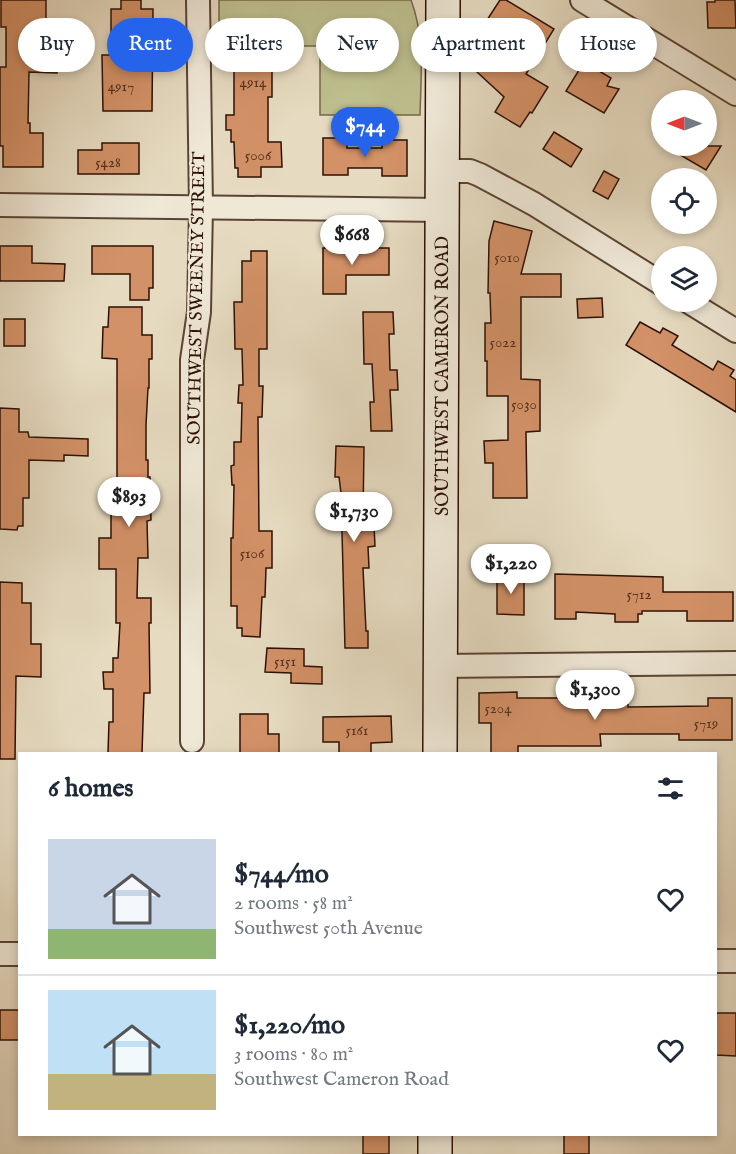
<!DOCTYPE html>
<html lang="en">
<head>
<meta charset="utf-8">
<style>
  body { margin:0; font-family:"IM FELL English",serif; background:#f6f6f7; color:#1f2937; height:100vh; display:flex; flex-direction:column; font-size:22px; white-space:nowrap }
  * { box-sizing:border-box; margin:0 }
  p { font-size:20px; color:#747a83 }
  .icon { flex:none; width:33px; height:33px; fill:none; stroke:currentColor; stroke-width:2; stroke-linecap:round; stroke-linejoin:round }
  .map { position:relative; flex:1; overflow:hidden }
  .panel { position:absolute; left:18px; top:752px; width:699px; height:384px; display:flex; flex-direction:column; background:#fff; border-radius:0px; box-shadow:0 3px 9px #0003 }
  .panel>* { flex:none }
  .guide { position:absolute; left:18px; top:18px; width:700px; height:54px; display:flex; gap:12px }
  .needle { width:39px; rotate:270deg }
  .buttons { position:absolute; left:651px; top:90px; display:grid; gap:12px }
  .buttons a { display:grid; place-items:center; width:66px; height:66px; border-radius:50%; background:#fff; box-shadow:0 3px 9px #0003; font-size:30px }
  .price { position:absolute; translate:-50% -51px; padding:0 14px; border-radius:21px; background:#fff; color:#222; font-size:20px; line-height:39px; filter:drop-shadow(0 2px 3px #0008) }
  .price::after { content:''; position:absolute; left:50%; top:36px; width:18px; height:14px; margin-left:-9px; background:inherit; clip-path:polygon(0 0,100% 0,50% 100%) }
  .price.current { background:#2563eb; color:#fff }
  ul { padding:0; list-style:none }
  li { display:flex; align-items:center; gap:18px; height:150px; padding:0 30px }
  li+li { border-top:2px solid #e0e1e3 }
  li span { display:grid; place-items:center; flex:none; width:168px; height:120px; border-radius:0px; color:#555 }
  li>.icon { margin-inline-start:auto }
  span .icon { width:72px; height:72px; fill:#fffc; stroke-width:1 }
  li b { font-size:26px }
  h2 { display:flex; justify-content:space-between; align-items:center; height:72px; padding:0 30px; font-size:26px }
  .tag { padding:0 21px; border-radius:27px; background:#fff; box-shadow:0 3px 9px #0003; font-size:21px; line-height:54px }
  .tag.current { background:#2563eb; color:#fff }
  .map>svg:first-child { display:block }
</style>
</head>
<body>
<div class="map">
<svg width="736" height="1154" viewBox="0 0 736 1154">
  <rect width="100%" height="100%" fill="#e6dbc1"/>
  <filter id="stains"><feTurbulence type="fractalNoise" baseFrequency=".00333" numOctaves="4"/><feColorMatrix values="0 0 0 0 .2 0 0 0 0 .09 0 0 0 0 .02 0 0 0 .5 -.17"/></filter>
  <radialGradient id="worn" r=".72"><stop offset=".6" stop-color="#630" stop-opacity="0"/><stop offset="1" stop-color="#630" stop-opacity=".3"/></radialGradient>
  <path fill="#bdbe8d" stroke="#756749" stroke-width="1.5" d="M219 0H411C425 37 421 76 420 115H320V46H219Z"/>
  <g fill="#d39167" stroke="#2d1005" stroke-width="1.5">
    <path d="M1 0H46V48H58L57 73 29 72 28 123H30V133H43V167H3V146H0V67H6V27H1Z"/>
    <path d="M121 0H141V9H153L152 111H103L102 55H111V9H121Z"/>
    <path d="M500 0H506L554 29 526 74 548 87 532 113 530 112 520 127 495 112 504 97 477 72 512 35 487 20Z"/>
    <path d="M715 0H735L736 28H708L707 2H715Z"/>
    <path d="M584 62 611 78 607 86 619 89 604 113 566 91Z"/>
    <path d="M234 67H272V97H268V142H281L282 167H261V177H238V168H235L234 142H231V130H226V115H234Z"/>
    <path d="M554 132 582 149 571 167 543 149Z"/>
    <path d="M323 138H347V148H382V140H407V176H382V168H348V175H323Z"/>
    <path d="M102 143H139V174H78V150H102Z"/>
    <path d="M665 146H721L706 170Z"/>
    <path d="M604 171 619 179 608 199 593 191Z"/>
    <path d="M494 221 532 231 521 274H561V297H521V379L540 380V431L526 432 527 498H493V463H485L484 441 508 440V396H487V361H485V323H491L490 293H488L489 241Z"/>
    <path d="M0 246H32V263L65 264 64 281H0Z"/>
    <path d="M92 246H153V288H149V300H130V274H92Z"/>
    <path d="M323 248H389V275H346V294H323Z"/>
    <path d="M251 251H267V349H259V386H263L262 417H258L259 531H272V568H266L265 597H262L260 637 242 636V628H237V606H231V538H233L234 485H232L231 466 234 465V442H241L242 403H238L239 385H243L242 349H235L234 302H242V261H251Z"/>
    <path d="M602 298 603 317 578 318 577 299Z"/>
    <path d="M109 307H142V335H152V359H149V388H148L146 425V460H148V477H150L151 520 147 521 148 558H138L137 598H151V623H149L150 693H144L142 753H108L109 722H113V689H104L103 672H113V658H118L120 623H116V569H99V538H111V506H117V359L102 358 103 327H108Z"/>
    <path d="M363 312H393L394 334H389L390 370H397L398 390H390L392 431H371L370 402H374L372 364H364Z"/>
    <rect x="4" y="319" width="21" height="27"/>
    <path d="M640 322 660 333 663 328 678 336 672 345 713 370 718 361 734 370 730 376 736 380V412L626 345Z"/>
    <path d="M0 408 19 409V432H28L29 437 88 439V456L64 455V461L29 460V498H23V526H18L17 530 0 529Z"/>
    <path d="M336 446 364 447 363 517H367V526H374L375 546 368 547 369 568H363L366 631H368V648H345L341 493 339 477H335Z"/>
    <rect x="486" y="549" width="20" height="19"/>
    <path d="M555 574 663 577V592H733V621H687V611H642V614H638V622H615V614L576 612V619H555Z"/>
    <path d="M497 575H524V615L497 614Z"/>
    <path d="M0 582 22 583V603H31V644H41V677L16 676 15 759H0Z"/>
    <path d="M267 648 304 649V666L322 667V684L291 683V673L265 672Z"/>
    <path d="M517 692V698H567V702H607V698H628V707L708 706V698H732V740H679V734H600L601 746H518V753H491V723H479V693Z"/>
    <path d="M240 714H268V734H279V753H240Z"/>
    <path d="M391 716 392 742 371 743V753H339V742H323V717Z"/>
    <rect x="0" y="1010" width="20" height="30"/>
    <path d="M716 1013H736V1056L716 1055Z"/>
    <rect x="363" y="1134" width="26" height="20"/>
    <rect x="564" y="1134" width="25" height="20"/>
  </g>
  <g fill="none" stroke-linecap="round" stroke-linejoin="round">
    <defs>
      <g id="street">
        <path d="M582 0 736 94"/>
        <path d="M443 171H470L480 175 534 204 662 284"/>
        <path d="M0 205 443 210"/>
        <path d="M689 302 736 331"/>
        <path d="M440 666 736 663"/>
        <path d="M192 741V360L199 312 201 207 198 0"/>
        <path d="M0 954H20"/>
        <path d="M716 961H736"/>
      </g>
      <g id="secondary">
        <path d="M440 753 443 0"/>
        <path d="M435 1154V1134"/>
      </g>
    </defs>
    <use href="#street" stroke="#5b4334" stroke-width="26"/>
    <use href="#secondary" stroke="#2d1005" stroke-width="36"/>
    <use href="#street" stroke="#efe8d7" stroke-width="22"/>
    <use href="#secondary" stroke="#efe8d7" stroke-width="33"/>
  </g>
  <g text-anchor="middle" stroke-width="4.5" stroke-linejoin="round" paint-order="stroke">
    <g font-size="15" fill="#56301e">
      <text x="253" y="87">4914</text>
      <text x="121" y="91">4917</text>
      <text x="258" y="160">5006</text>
      <text x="108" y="167">5428</text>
      <text x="507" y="262">5010</text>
      <text x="503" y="347">5022</text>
      <text x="524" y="409">5030</text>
      <text x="252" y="558">5106</text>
      <text x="639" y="599">5712</text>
      <text x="285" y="666">5151</text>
      <text x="498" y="713">5204</text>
      <text x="706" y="728">5719</text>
      <text x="357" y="735">5161</text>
    </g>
    <g font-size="18" fill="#2d1005" stroke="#efe8d7">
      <text transform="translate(196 298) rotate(-89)" y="6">SOUTHWEST SWEENEY STREET</text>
      <text transform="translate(442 376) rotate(-90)" y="6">SOUTHWEST CAMERON ROAD</text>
    </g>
  </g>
  <rect width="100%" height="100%" filter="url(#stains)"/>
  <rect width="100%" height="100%" fill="url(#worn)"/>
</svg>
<div class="buttons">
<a><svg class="needle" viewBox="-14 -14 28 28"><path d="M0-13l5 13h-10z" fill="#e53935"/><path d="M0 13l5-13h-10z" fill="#747a83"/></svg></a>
<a><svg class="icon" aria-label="locate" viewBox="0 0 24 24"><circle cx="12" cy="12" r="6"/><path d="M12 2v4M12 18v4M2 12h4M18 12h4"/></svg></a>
<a><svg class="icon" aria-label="layers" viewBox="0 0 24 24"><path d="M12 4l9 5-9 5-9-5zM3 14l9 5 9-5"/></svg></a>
</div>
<b class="price current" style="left:365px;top:158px">$744</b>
<b class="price" style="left:352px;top:266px">$668</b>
<b class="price" style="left:129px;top:528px">$893</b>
<b class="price" style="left:354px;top:543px">$1,730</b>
<b class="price" style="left:511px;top:595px">$1,220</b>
<b class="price" style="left:595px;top:721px">$1,300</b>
<div class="guide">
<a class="tag">Buy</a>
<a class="tag current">Rent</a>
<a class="tag">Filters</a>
<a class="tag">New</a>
<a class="tag">Apartment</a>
<a class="tag">House</a>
</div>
<section class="panel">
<h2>6 homes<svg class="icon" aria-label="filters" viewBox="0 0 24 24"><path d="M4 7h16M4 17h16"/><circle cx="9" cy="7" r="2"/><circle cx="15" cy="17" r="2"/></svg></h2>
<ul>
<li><span style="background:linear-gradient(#c9d6e8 75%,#8fb573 0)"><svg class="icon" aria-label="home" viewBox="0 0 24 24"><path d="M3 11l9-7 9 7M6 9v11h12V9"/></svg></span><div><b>$744/mo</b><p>2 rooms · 58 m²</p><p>Southwest 50th Avenue</p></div><svg class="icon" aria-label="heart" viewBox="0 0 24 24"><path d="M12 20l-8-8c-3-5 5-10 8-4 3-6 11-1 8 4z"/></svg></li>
<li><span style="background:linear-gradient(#bfe0f5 70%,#c2b280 0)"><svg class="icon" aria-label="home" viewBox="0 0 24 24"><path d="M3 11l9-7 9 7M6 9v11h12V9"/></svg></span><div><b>$1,220/mo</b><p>3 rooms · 80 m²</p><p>Southwest Cameron Road</p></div><svg class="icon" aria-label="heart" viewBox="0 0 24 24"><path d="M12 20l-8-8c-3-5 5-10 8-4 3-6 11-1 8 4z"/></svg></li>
</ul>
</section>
</div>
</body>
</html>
